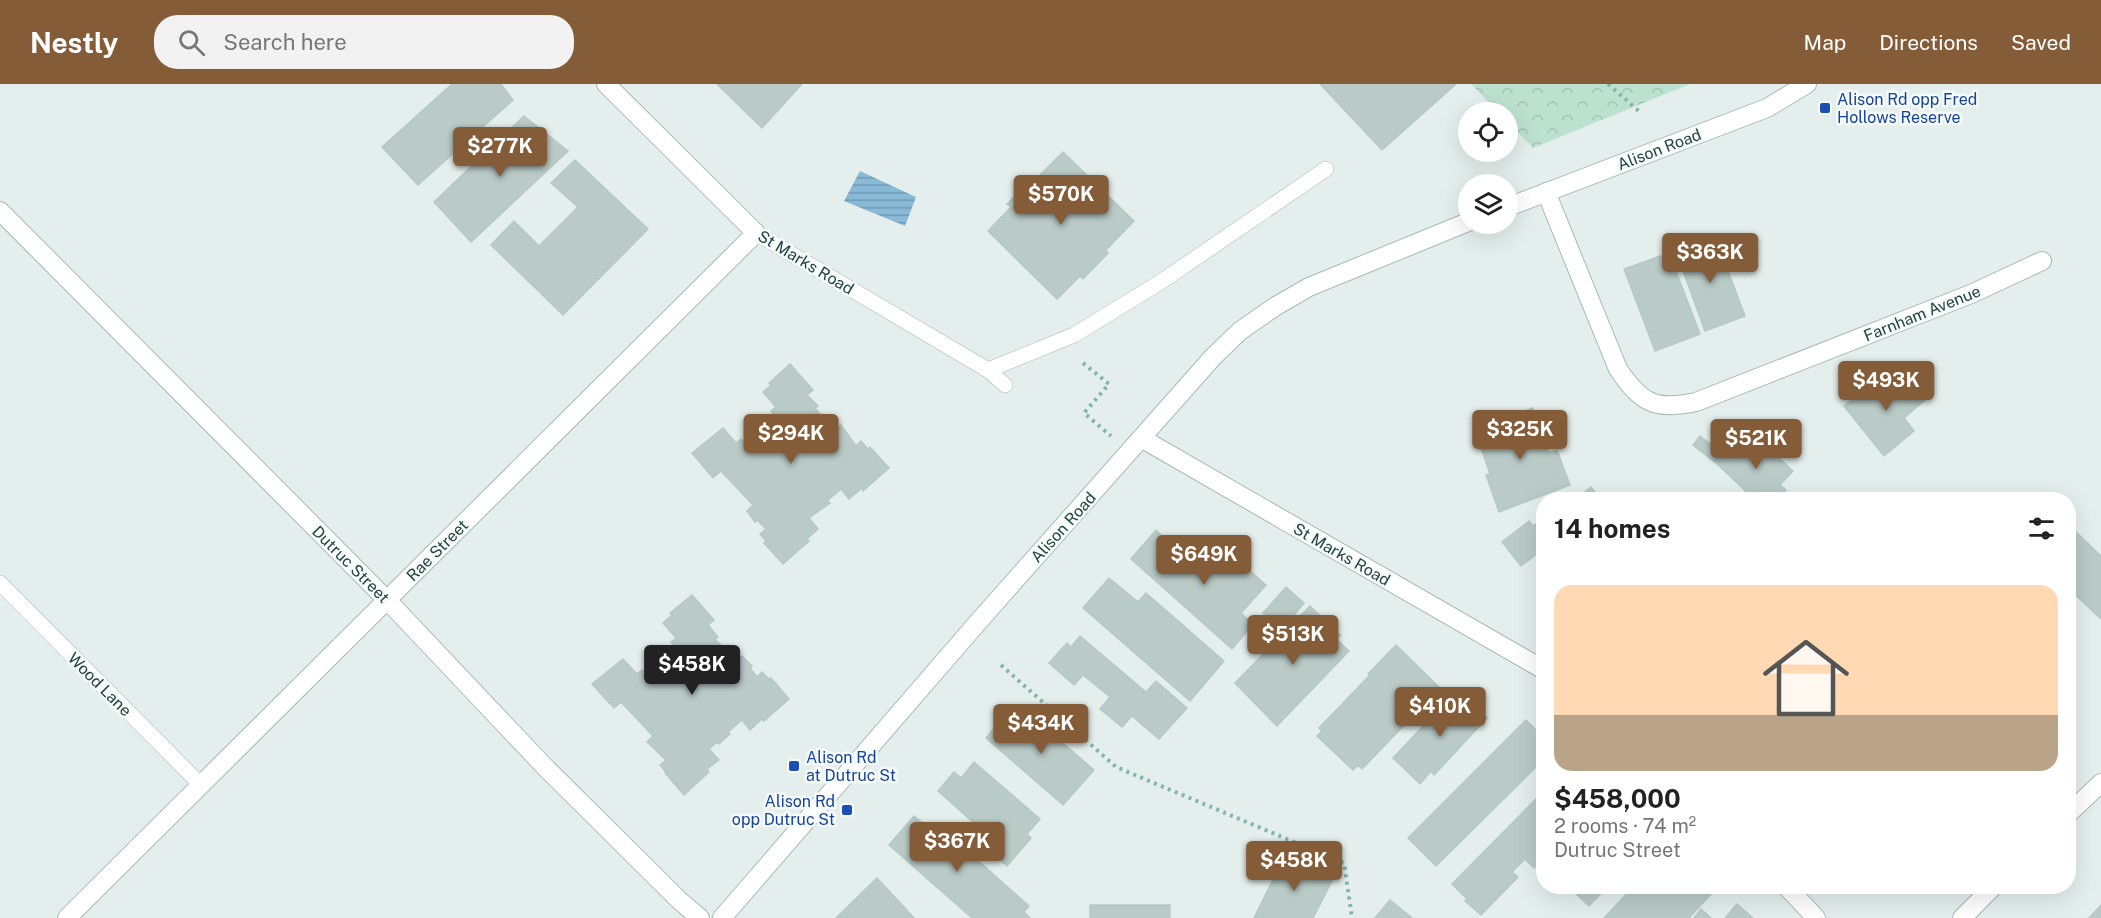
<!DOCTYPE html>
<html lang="en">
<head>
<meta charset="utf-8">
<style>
  body { margin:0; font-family:"Public Sans",sans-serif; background:#f2f2f2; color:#222; height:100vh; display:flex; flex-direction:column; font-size:22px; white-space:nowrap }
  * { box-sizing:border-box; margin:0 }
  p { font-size:20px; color:#767676 }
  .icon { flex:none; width:33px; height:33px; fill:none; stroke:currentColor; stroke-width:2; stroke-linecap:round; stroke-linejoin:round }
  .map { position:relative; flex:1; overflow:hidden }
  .details { position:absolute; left:1536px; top:408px; width:540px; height:402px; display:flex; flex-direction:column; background:#fff; border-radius:24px; box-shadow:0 6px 24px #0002 }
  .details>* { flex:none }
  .tools { position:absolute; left:1458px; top:18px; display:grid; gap:12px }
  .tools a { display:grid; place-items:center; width:60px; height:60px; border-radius:50%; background:#fff; box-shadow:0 6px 24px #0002; font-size:30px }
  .price { position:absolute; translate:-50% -51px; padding:0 14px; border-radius:6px; background:#855c38; color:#fff; font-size:20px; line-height:39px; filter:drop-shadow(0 2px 3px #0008) }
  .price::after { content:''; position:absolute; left:50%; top:36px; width:18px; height:14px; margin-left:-9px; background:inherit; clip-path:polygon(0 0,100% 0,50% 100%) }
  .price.active { background:#222; color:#fff }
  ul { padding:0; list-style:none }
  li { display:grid; align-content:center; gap:12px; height:318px; padding:0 18px }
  li span { display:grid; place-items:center; height:186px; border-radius:18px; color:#555 }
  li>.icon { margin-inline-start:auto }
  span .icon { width:108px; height:108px; fill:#fffc; stroke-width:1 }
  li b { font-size:26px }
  h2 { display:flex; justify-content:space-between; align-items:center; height:72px; padding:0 18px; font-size:26px }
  header { display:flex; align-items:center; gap:36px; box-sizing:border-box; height:84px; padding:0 30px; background:#855c38; color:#fff }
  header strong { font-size:28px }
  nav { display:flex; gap:33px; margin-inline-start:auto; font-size:21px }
  .search { width:420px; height:54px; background:#f2f2f2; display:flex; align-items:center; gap:15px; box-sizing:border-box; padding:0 21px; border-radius:24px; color:#767676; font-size:22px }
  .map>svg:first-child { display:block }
</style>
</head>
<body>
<header>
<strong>Nestly</strong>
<div class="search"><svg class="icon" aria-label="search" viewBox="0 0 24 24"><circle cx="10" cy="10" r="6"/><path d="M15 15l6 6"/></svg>Search here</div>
<nav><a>Map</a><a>Directions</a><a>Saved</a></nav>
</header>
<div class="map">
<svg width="2101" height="834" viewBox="0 0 2101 834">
  <defs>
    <pattern id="forest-crowns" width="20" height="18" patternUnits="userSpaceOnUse" patternTransform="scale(1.5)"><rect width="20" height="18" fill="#bce2cf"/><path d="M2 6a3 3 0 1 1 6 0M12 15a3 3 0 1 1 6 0" fill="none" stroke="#a1c3b3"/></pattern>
    <pattern id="water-rules" width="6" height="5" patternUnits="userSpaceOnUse" patternTransform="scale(1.5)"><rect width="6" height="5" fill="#88bad8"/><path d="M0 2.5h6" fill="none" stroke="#6f99b1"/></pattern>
  </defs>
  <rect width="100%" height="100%" fill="#e4efed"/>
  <path fill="url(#forest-crowns)" d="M1471 0H1690L1533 64 1508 38V28H1498Z"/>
  <path fill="url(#water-rules)" d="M860 87 916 113 905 142 844 117Z"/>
  <g fill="#b9cac7" stroke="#b6c9c6" stroke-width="1.5">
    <path d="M452 0H501L513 16 418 101 382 63Z"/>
    <path d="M717 0H802L762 44Z"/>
    <path d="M1320 0H1456L1382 66Z"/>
    <path d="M524 32 568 67 471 158 434 118Z"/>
    <path d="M1063 68 1134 137 1106 166 1108 169 1083 195 1080 192 1057 215 988 147 1011 123 1007 120 1035 92 1037 94Z"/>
    <path d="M575 76 648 145 563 231 491 161 514 137 539 162 578 123 551 99Z"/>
    <path d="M1715 153 1745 232 1705 247 1676 167Z"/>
    <path d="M1669 169 1700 250 1655 267 1624 185Z"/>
    <path d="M790 280 813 306 807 311 818 322 815 324 834 347 841 341 856 362 861 357 868 365 870 363 889 384 863 407 862 404 849 415 841 405 827 417 830 419 809 434 818 445 807 455 809 457 783 480 764 459 766 457 760 450 766 445 757 436 755 438 747 427 753 421 721 387 713 394 692 369 723 344 736 359 741 355 744 358 750 353 748 350 774 331 771 327 776 323 763 308 771 301 769 299Z"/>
    <path d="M1904 289 1925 316 1904 334 1914 347 1884 372 1844 322 1873 298 1882 308Z"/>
    <path d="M1533 324 1549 369 1557 366 1570 401 1499 428 1486 391 1490 390 1475 346Z"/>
    <path d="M1700 352 1722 369 1715 378 1693 361Z"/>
    <path d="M1734 356 1747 369 1760 356 1793 387 1780 401 1786 406 1777 416H1755L1715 378Z"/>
    <path d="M1591 403 1601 416H1574Z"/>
    <path d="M1544 434V478L1537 470 1521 482 1502 458 1529 437 1533 442Z"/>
    <path d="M1156 446 1195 481 1206 468 1217 478 1227 466 1266 501 1241 529 1253 540 1232 565 1131 475Z"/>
    <path d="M2074 446 2101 472V535L2068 504V452Z"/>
    <path d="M1109 494 1138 518 1146 509 1224 577 1190 617 1083 524Z"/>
    <path d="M1286 503 1304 519 1282 545 1263 529Z"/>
    <path d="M692 511 714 536 708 541 718 553 715 555 735 577 742 572 752 582 750 584 757 593 762 588 769 595 771 594 789 615 764 637 762 635 750 646 742 636 728 648 730 650 719 660 717 658 709 665 719 676 707 685 709 688 684 711 665 689 666 688 660 681 666 676 647 658 653 652 621 618 614 624 592 600 623 575 637 590 642 586 645 589 651 583 649 580 674 561 671 558 676 554 663 539 672 531 670 529Z"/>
    <path d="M1310 522 1340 551 1336 555 1349 567 1277 642 1235 599Z"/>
    <path d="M1080 552 1146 608 1156 597 1187 624 1159 655 1132 632 1122 643 1100 625 1110 613 1083 591 1074 601 1049 579 1067 559 1071 563Z"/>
    <path d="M1396 561 1444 608 1416 637 1412 633 1362 685 1358 681 1353 686 1317 652 1322 647 1319 644 1370 591 1368 590Z"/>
    <path d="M1457 606 1487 634 1434 691 1431 687 1420 700 1393 674Z"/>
    <path d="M1021 623 1094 686 1063 721 986 654 1002 635 1007 639Z"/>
    <path d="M1526 636 1544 654V675L1436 782 1408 754Z"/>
    <path d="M974 678 1040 735 1027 750 1031 754 1007 782 987 765 994 757 938 707 954 688 961 694Z"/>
    <path d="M1541 710 1544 712V775L1534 784 1525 775 1512 788 1518 793 1481 831 1465 817 1467 815 1452 800Z"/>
    <path d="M914 732 931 746 937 740 1029 822 1024 828 1030 834H972L889 761Z"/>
    <path d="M1285 771 1333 795 1313 834H1254Z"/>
    <path d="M877 794 914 834H836Z"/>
    <path d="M1562 802H1608L1589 822 1569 803 1565 806Z"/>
    <path d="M1634 802H1707L1713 808 1689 834H1604Z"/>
    <path d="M1390 816 1412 834H1375Z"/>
    <path d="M1737 820 1753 834H1725Z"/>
    <rect x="1090" y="821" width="80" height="13"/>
    <path d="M2101 821V834H2089Z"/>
    <path d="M1701 825 1711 834H1694Z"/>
  </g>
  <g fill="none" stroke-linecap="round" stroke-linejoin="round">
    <defs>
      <g id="lane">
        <path d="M756 149 988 286 1005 301"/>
        <path d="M988 286 1074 251 1159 199 1326 85"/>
        <path d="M0 499 201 701"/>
      </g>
      <g id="street">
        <path d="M1546 108 1618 285C1641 319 1655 327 1696 318L1971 210 2042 177"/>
        <path d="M0 127 387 516 544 682 679 816 700 834"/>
        <path d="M1141 354 1544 586"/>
        <path d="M2068 730 2101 699"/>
        <path d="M1786 802 1816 834"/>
        <path d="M67 834 756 149 606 0"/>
        <path d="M1962 834 1994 802"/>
      </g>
      <g id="secondary">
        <path d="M1508 123 1767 24 1807 0"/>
        <path d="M722 834 979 537 1213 273 1240 247 1276 222 1309 203 1468 138"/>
      </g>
    </defs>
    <use href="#lane" stroke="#a6b8b6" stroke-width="16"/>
    <use href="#street" stroke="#a6b8b6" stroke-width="20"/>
    <use href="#secondary" stroke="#a2bcb9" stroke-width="20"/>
    <g stroke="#82b5b1" stroke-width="4" stroke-dasharray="3 4.5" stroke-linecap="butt">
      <path d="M1608 0 1641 29"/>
      <path d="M1083 279 1109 300 1084 329 1111 352"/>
      <path d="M1001 581 1116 683 1344 779 1352 834"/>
    </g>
    <use href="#lane" stroke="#fff" stroke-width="15"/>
    <use href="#street" stroke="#fff" stroke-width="18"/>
    <use href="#secondary" stroke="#fff" stroke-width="18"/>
  </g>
  <g fill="#1a4fb4" stroke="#f6fbf9" stroke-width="2">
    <rect x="1819" y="18" width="12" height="12" rx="3"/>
    <rect x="788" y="676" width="12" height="12" rx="3"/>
    <rect x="841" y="720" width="12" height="12" rx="3"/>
  </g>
  <g text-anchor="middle" stroke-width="5" stroke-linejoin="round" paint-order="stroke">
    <g font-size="16" fill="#164399" stroke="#f6fbf9" text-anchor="start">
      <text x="1837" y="21">Alison Rd opp Fred<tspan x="1837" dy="18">Hollows Reserve</tspan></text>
      <text x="806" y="679">Alison Rd<tspan x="806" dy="18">at Dutruc St</tspan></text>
      <text x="835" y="723" text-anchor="end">Alison Rd<tspan x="835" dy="18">opp Dutruc St</tspan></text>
    </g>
    <g font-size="16" fill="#214341" stroke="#f6fbf9">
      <text transform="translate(1659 65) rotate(-21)" y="6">Alison Road</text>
      <text transform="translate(806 178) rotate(31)" y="6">St Marks Road</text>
      <text transform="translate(1922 229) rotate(-22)" y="6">Farnham Avenue</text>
      <text transform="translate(1063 443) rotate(-48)" y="6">Alison Road</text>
      <text transform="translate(437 466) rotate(-45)" y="6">Rae Street</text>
      <text transform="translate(1342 470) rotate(30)" y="6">St Marks Road</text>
      <text transform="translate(351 480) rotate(45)" y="6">Dutruc Street</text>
      <text transform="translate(100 600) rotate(45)" y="6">Wood Lane</text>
    </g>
  </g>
</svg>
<div class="tools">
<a><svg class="icon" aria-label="locate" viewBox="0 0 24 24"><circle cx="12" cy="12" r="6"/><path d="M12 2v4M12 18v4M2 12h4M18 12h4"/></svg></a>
<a><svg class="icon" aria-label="layers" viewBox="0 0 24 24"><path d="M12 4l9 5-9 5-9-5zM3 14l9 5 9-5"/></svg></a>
</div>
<b class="price" style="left:500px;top:94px">$277K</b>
<b class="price" style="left:1061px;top:142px">$570K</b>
<b class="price" style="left:1710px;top:200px">$363K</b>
<b class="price" style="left:1886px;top:328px">$493K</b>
<b class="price" style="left:1520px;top:377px">$325K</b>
<b class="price" style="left:791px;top:381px">$294K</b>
<b class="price" style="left:1756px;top:386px">$521K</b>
<b class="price" style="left:1204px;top:502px">$649K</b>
<b class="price" style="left:1293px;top:582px">$513K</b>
<b class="price active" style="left:692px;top:612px">$458K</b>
<b class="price" style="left:1440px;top:654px">$410K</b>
<b class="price" style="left:1041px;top:671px">$434K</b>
<b class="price" style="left:957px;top:789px">$367K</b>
<b class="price" style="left:1294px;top:808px">$458K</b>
<section class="details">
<h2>14 homes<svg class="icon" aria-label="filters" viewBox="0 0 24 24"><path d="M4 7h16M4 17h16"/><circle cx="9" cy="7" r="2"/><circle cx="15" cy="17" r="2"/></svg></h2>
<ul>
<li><span style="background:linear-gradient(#ffd9b3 70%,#b9a48a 0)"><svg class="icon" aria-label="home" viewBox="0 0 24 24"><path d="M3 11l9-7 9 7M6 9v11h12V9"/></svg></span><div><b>$458,000</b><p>2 rooms · 74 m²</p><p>Dutruc Street</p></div></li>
</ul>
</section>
</div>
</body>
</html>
